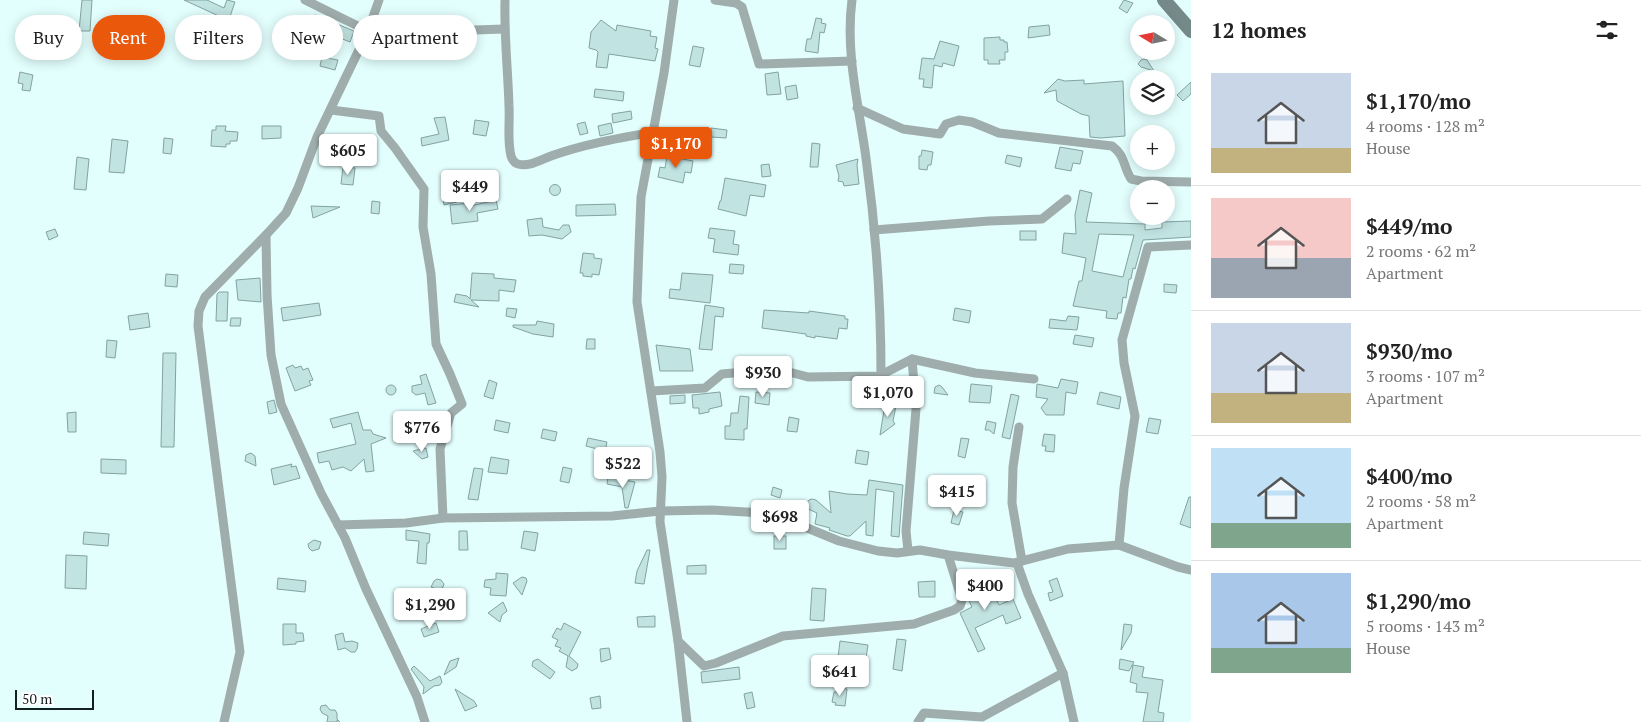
<!DOCTYPE html>
<html lang="en">
<head>
<meta charset="utf-8">
<style>
  body { margin:0; font-family:"PT Serif",serif; background:#f2f2f2; color:#222; height:100vh; display:flex; flex-direction:column; font-size:19px; white-space:nowrap }
  * { box-sizing:border-box; margin:0 }
  p { font-size:16px; color:#767676 }
  .icon { flex:none; width:28px; height:28px; fill:none; stroke:currentColor; stroke-width:2; stroke-linecap:round; stroke-linejoin:round }
  .map { position:relative; flex:1; overflow:hidden }
  .panel { display:flex; flex-direction:column; background:#fff; width:450px }
  .panel>* { flex:none }
  .top-card { position:absolute; left:15px; top:15px; width:475px; height:45px; display:flex; gap:10px }
  .needle { width:32px; rotate:280deg }
  .buttons { position:absolute; left:1130px; top:15px; display:grid; gap:10px }
  .buttons a { display:grid; place-items:center; width:45px; height:45px; border-radius:50%; background:#fff; box-shadow:0 2px 12px #0003; font-size:25px }
  .scale { position:absolute; left:15px; bottom:12px; width:79px; box-sizing:border-box; padding-left:5px; border:2px solid #142020; border-top:0; font-size:14px; line-height:18px; white-space:nowrap; color:#142020; -webkit-text-stroke:4px #fff; paint-order:stroke }
  .price { position:absolute; translate:-50% -42px; padding:0 11px; border-radius:5px; background:#fff; color:#222; font-size:16px; line-height:32px; filter:drop-shadow(0 1px 2px #0008) }
  .price::after { content:''; position:absolute; left:50%; top:30px; width:15px; height:11px; margin-left:-8px; background:inherit; clip-path:polygon(0 0,100% 0,50% 100%) }
  .price.selected { background:#ea580c; color:#fff }
  ul { padding:0; list-style:none }
  li { display:flex; align-items:center; gap:15px; height:125px; padding:0 20px }
  li+li { border-top:1px solid #e0e0e0 }
  li span { display:grid; place-items:center; flex:none; width:140px; height:100px; border-radius:0px; color:#555 }
  li>.icon { margin-inline-start:auto }
  span .icon { width:60px; height:60px; fill:#fffc; stroke-width:1 }
  li b { font-size:21px }
  h2 { display:flex; justify-content:space-between; align-items:center; height:60px; padding:0 20px; font-size:21px }
  .pill { padding:0 18px; border-radius:22px; background:#fff; box-shadow:0 2px 12px #0003; font-size:18px; line-height:45px }
  .pill.selected { background:#ea580c; color:#fff }
  main { display:flex; flex:1; min-height:0 }
  .map>svg:first-child { display:block }
</style>
</head>
<body>
<main>
<div class="map">
<svg width="1191" height="722" viewBox="0 0 1191 722">
  <rect width="100%" height="100%" fill="#e2fefd"/>
  <g fill="#c1e3e1" stroke="#82a3a1" fill-rule="evenodd">
    <path d="M82 0H92L90 31H79Z"/>
    <path d="M184 0H207L224 8 227 0 235 2 225 31 217 29 221 17Z"/>
    <path d="M1124 0 1133 3 1127 13 1119 8Z"/>
    <path d="M315 15 354 31 350 42 325 32 324 34 320 32 316 53 308 52Z"/>
    <path d="M816 18 822 19 821 23 826 24 824 33 820 32 818 53 805 51 807 39H811Z"/>
    <path d="M601 20 616 31 617 25 651 31 650 36 657 37 655 48 658 49 655 61 609 54 607 68 596 67 598 52 596 50 589 48 591 32Z"/>
    <path d="M1049 25 1050 35 1028 38 1029 27Z"/>
    <path d="M140 33 153 38 149 46 137 41Z"/>
    <path d="M1000 37V40H1004V42H1007L1008 52H1005V60H999L1000 64H988V60H984V38Z"/>
    <path d="M940 41 959 46 954 66 943 63 942 67 934 65 932 88 923 87 924 79H919L922 58 934 59Z"/>
    <path d="M693 46 704 48 700 67 689 65Z"/>
    <path d="M322 57 338 60 335 70 320 66Z"/>
    <path d="M1144 59 1147 60 1154 71 1141 67 1138 64 1141 60Z"/>
    <path d="M20 72 33 75 30 91 22 90 23 84 18 83Z"/>
    <path d="M778 72 781 94 767 95 765 74Z"/>
    <path d="M1058 79 1065 81 1084 80V84L1123 81 1125 136 1101 138 1090 137 1089 116 1081 114 1057 101 1056 90 1044 93Z"/>
    <path d="M1191 82V94L1183 101 1177 95Z"/>
    <path d="M796 85 798 98 787 100 785 87Z"/>
    <path d="M595 89 624 92 623 101 594 97Z"/>
    <path d="M631 111 632 119 613 123 612 114Z"/>
    <path d="M445 117 449 140 422 146 421 138 439 134 434 118Z"/>
    <path d="M475 120 489 122 486 136 473 134Z"/>
    <path d="M585 122 588 133 580 135 577 124Z"/>
    <path d="M611 123 613 133 600 136 598 126Z"/>
    <path d="M216 126H226L225 131 238 132 237 141H230V144H226V147L211 146 212 130H216Z"/>
    <path d="M262 126H281V138L262 139Z"/>
    <path d="M711 128 727 130 726 138 711 137Z"/>
    <path d="M164 138 173 139 171 154 163 153Z"/>
    <path d="M112 139 128 141 124 173 109 172Z"/>
    <path d="M812 143 820 144 818 167H810Z"/>
    <path d="M1060 147 1083 151 1080 164 1073 163 1071 171 1055 168Z"/>
    <path d="M922 150 933 152 931 165H928L927 170 919 169V156H921Z"/>
    <path d="M1007 155 1022 158 1020 167 1005 163Z"/>
    <path d="M667 156 693 161 691 173 685 172 683 183 658 177 660 167 665 168Z"/>
    <path d="M77 157 89 159 86 190 74 189Z"/>
    <path d="M858 159 857 165 859 184 844 186 843 182 838 181 839 176 836 165Z"/>
    <path d="M769 164 771 176 762 177 761 165Z"/>
    <path d="M343 167 355 168 353 185 341 184Z"/>
    <path d="M725 178 766 185 764 197 750 195 746 216 718 209 720 201H721Z"/>
    <circle cx="555" cy="190" r="5.5"/>
    <path d="M454 189 457 202 444 205 442 192Z"/>
    <path d="M1080 190 1092 193 1086 222 1145 224V230L1162 228V222L1191 221V237L1143 240 1135 269 1133 268 1131 279H1129L1126 298 1123 297 1121 313H1118L1117 319 1106 318 1107 311 1073 306 1079 281H1082L1086 258 1062 253 1064 233 1076 234 1075 215ZM1099 234 1134 235 1123 277 1092 271Z"/>
    <path d="M496 200 498 209 477 213 478 221 452 224 450 205 471 203V206Z"/>
    <path d="M372 201 380 202 379 214 371 213Z"/>
    <path d="M615 204 616 215 576 216V205Z"/>
    <path d="M311 206 340 207 313 218Z"/>
    <path d="M542 218 543 227 559 230 563 225H569L571 232 562 239 542 235 529 236 527 220Z"/>
    <path d="M710 228 735 231 733 244 739 245 738 255 713 252 715 239 708 238Z"/>
    <path d="M55 229 58 236 49 240 46 232Z"/>
    <rect x="1020" y="231" width="16" height="9"/>
    <path d="M583 253 594 254V258L602 259 599 275 592 274V277L583 276V273H580Z"/>
    <path d="M730 264 744 265 743 274 729 273Z"/>
    <path d="M472 273 494 274V278L516 280 514 292 499 290V301L471 300 479 307 454 302 456 294 467 296 470 299Z"/>
    <path d="M682 273 713 275 710 303 669 298 670 289 680 290Z"/>
    <path d="M166 274 178 275 177 287 165 286Z"/>
    <path d="M260 278 261 302 238 300 236 280Z"/>
    <path d="M1164 284 1177 285 1176 293 1164 292Z"/>
    <path d="M219 292H228L227 321H216L217 294Z"/>
    <path d="M319 303 321 315 283 321 281 308Z"/>
    <path d="M705 305 724 308 723 317 715 316 712 350 699 349Z"/>
    <path d="M507 308 517 309 515 318 506 316Z"/>
    <path d="M955 308 971 311 969 323 953 320Z"/>
    <path d="M764 310 809 313V311L845 316V319H848L847 329 839 328 837 339 815 336V338L806 336V334L762 328Z"/>
    <path d="M148 313 150 327 130 330 128 316Z"/>
    <path d="M1068 316 1079 317 1077 330 1049 328 1050 319 1066 321Z"/>
    <path d="M231 318H241L240 326H230Z"/>
    <path d="M537 321 554 324 553 337 533 334 513 327V325H536Z"/>
    <path d="M1075 335 1094 338 1092 347 1073 344Z"/>
    <path d="M587 339H595V349H586Z"/>
    <path d="M107 340 117 341 115 358 106 357Z"/>
    <path d="M656 345 690 349 693 371H660Z"/>
    <path d="M163 353H176L174 447H161Z"/>
    <path d="M293 365 295 368 301 366 303 370 308 368 313 380 309 381 311 385 295 391 286 368Z"/>
    <path d="M426 374 436 403 428 405 425 393 416 395 412 392V386L422 384 420 376Z"/>
    <path d="M1061 379 1078 382 1076 394 1066 392 1064 415H1046L1041 408 1048 399 1036 397 1037 384 1058 388Z"/>
    <path d="M489 380 497 383 493 399 484 396Z"/>
    <path d="M971 384 992 386 990 403 969 402Z"/>
    <circle cx="391" cy="390" r="5"/>
    <path d="M939 385 942 387 948 395 934 393 935 387Z"/>
    <path d="M720 392 722 406 709 409V412L699 414V408H693L692 395Z"/>
    <path d="M756 392 770 393 769 405 755 403Z"/>
    <path d="M1100 392 1121 397 1119 409 1097 404Z"/>
    <path d="M1011 394 1019 396 1010 439 1002 437Z"/>
    <path d="M685 395V403L670 404V396Z"/>
    <path d="M740 396 749 397 747 429H744V440L725 439V426H730L731 413H738Z"/>
    <path d="M274 400 277 412 269 414 267 402Z"/>
    <path d="M885 404 896 406 893 421 895 424 880 435Z"/>
    <path d="M76 412V432H68L67 413Z"/>
    <path d="M358 412 363 430H371L373 434 386 438 371 444 374 471 366 472 364 459 351 471 343 467 332 470 329 461 319 463 317 453 356 444 351 423 333 428 330 419Z"/>
    <path d="M789 417 799 419 797 432 787 431Z"/>
    <path d="M1149 418 1161 420 1158 434 1146 432Z"/>
    <path d="M496 420 510 423 508 433 494 430Z"/>
    <path d="M987 421 996 423 994 434 989 430H985Z"/>
    <path d="M543 429 557 432 555 441 541 438Z"/>
    <path d="M1044 434 1055 435 1054 452 1045 451 1046 446H1042Z"/>
    <path d="M588 438 607 442 605 451 586 446Z"/>
    <path d="M961 438 969 439 965 458 958 456Z"/>
    <path d="M426 448 428 457 422 459 413 451Z"/>
    <path d="M857 450 869 452 867 465 855 463Z"/>
    <path d="M251 453 255 456 256 466 245 461 246 455Z"/>
    <path d="M491 457 509 460 507 474 488 472Z"/>
    <path d="M101 459 126 460V474L101 473Z"/>
    <path d="M292 464 291 467 296 466 300 478 274 485 271 469Z"/>
    <path d="M563 467 572 469 569 483 560 481Z"/>
    <path d="M474 468 483 469 478 500 468 499Z"/>
    <path d="M608 477 635 482 628 508H625L622 487 607 484Z"/>
    <path d="M869 480 903 485 899 537 891 536 894 492 876 489 873 536 866 535V521L850 536H847L829 530 830 528 815 524 817 513 808 509 806 504 809 500 812 499 816 500 831 513 829 491 847 494 867 495Z"/>
    <path d="M773 487 782 490 780 498 771 495Z"/>
    <path d="M1189 497H1191V528L1180 524Z"/>
    <path d="M954 510 963 512 959 525 951 523Z"/>
    <path d="M406 530 430 534 429 543H427L426 564 417 563 419 541 406 540Z"/>
    <path d="M459 531H467L468 550H459Z"/>
    <path d="M524 531 538 533 535 551 521 548Z"/>
    <path d="M84 532 109 534 108 546 83 544Z"/>
    <rect x="774" y="536" width="12" height="13"/>
    <path d="M314 540 321 542 319 549 312 551 309 548 308 544Z"/>
    <path d="M647 550H650L644 584 635 583 637 571Z"/>
    <path d="M66 555 87 556 86 589 65 588Z"/>
    <path d="M706 565V574H687V566Z"/>
    <path d="M496 573 508 574 506 596 490 595 491 588 484 587 485 580 496 579Z"/>
    <path d="M522 577 526 578 527 581 522 595 513 583Z"/>
    <path d="M278 578 306 581 305 592 277 589Z"/>
    <path d="M972 578 974 587 977 581 990 588 992 599 995 597 999 605 1013 599 1021 618 1006 624 1003 615 975 628 985 649 978 652 960 613 972 607 968 599 970 598 966 588Z"/>
    <path d="M1057 578 1063 596 1050 601 1048 593 1053 592 1049 581Z"/>
    <path d="M437 579 441 580 444 584 443 587 439 590 431 587 434 581Z"/>
    <path d="M935 581V597H919L918 582Z"/>
    <path d="M812 588 826 589 824 621 810 620Z"/>
    <path d="M413 593 412 601 409 604 396 602 405 594Z"/>
    <path d="M503 602 507 611 502 615 500 622 488 613Z"/>
    <path d="M655 616V627H638L637 617Z"/>
    <path d="M436 623 439 632 424 637 421 629Z"/>
    <path d="M564 623 581 632 569 656 578 664 577 668 572 671 566 667 568 656 559 651 561 648 555 646 558 640 552 637 557 628 561 630Z"/>
    <path d="M283 624H296V633H303L304 641 296 642V644L283 645Z"/>
    <path d="M1124 624 1132 625 1131 633 1121 650Z"/>
    <path d="M343 633 345 642 352 641 358 643 357 649 355 652H351L345 648 338 650 335 635Z"/>
    <path d="M897 639 906 640 902 671 893 669Z"/>
    <path d="M840 641 868 645 866 658 853 656V660L838 658Z"/>
    <path d="M609 648 611 659 601 662 600 649Z"/>
    <path d="M459 658 456 667 444 675 450 661Z"/>
    <path d="M538 659 555 672 550 679 532 666 533 661Z"/>
    <path d="M1120 659 1134 662 1129 671 1119 669Z"/>
    <path d="M1133 665 1144 667 1142 677 1163 680 1158 712 1164 713 1163 722H1143L1148 693 1136 692 1137 684 1130 682Z"/>
    <path d="M414 666 430 681 440 676 442 682 440 685 434 686 423 694 424 687 411 669Z"/>
    <path d="M739 667 740 679 702 683 701 672Z"/>
    <path d="M839 688 847 689 845 706 835 705 836 703 832 702 834 692H838Z"/>
    <path d="M455 689 474 701 477 706 465 711Z"/>
    <path d="M752 692 755 707 747 709 744 694Z"/>
    <path d="M600 696 601 708 592 709 590 698Z"/>
    <path d="M326 705 330 710H335L337 713V719L340 722 337 720V722H327L328 716 322 713 320 709 321 706Z"/>
  </g>
  <g fill="none" stroke-linecap="round" stroke-linejoin="round">
    <g stroke="#9fadac" stroke-width="9">
      <path d="M305 0 368 31"/>
      <path d="M379 0 368 31 317 137 298 188 286 213 266 235 267 295 271 355 281 404 321 493 345 538 366 589 417 697 425 722"/>
      <path d="M505 0C504 36 508 71 509 106 510 122 507 140 511 156 512 159 514 163 518 164 529 167 540 160 551 156 584 144 620 138 654 132"/>
      <path d="M674 0 664 73 641 197 639 246 637 302 660 452 662 477 660 522 678 641 687 722"/>
      <path d="M715 0 736 3 742 7 759 64 852 61"/>
      <path d="M852 0C845 53 859 106 866 158 876 230 881 302 881 375"/>
      <path d="M364 38 415 32 504 29"/>
      <path d="M857 108 903 129 940 134 946 124 959 120 972 122 999 133 1112 146C1125 155 1123 166 1131 179L1141 181 1191 182"/>
      <path d="M331 110 379 116 381 131 395 148 424 189 423 227 431 274 436 344 450 374 462 404 451 413 440 449 443 518"/>
      <path d="M874 230 989 221 1042 219 1067 199"/>
      <path d="M651 391 705 388 722 374 778 369 808 377 879 376 912 359 975 373 1034 379"/>
      <path d="M1019 427 1013 467 1012 503 1022 561"/>
      <path d="M338 525 406 523 443 518 612 516 660 511 712 510 763 513 778 516 839 541 878 551 897 553 920 550 948 555 1014 563 1068 549 1119 545 1178 567 1191 570"/>
      <path d="M1119 545 1124 488 1135 416 1124 363 1122 340 1148 247 1191 245"/>
      <path d="M908 551 906 531 916 409 912 359"/>
      <path d="M678 641 704 666 716 663 783 636 914 624 954 610 960 606 962 600 948 555"/>
      <path d="M1063 673 1074 722"/>
      <path d="M224 722 240 652 198 326 199 311 205 297 266 235"/>
      <path d="M918 722 924 713 982 717 1063 673 1028 594 1017 563"/>
    </g>
    <path stroke="#748988" stroke-width="14" d="M1164 0 1191 31"/>
  </g>
</svg>
<div class="buttons">
<a><svg class="needle" viewBox="-14 -14 28 28"><path d="M0-13l5 13h-10z" fill="#e53935"/><path d="M0 13l5-13h-10z" fill="#767676"/></svg></a>
<a><svg class="icon" aria-label="layers" viewBox="0 0 24 24"><path d="M12 4l9 5-9 5-9-5zM3 14l9 5 9-5"/></svg></a>
<a>+</a>
<a>−</a>
</div>
<div class="scale">50 m</div>
<b class="price selected" style="left:676px;top:169px">$1,170</b>
<b class="price" style="left:348px;top:176px">$605</b>
<b class="price" style="left:470px;top:212px">$449</b>
<b class="price" style="left:763px;top:398px">$930</b>
<b class="price" style="left:888px;top:418px">$1,070</b>
<b class="price" style="left:422px;top:453px">$776</b>
<b class="price" style="left:623px;top:489px">$522</b>
<b class="price" style="left:957px;top:517px">$415</b>
<b class="price" style="left:780px;top:542px">$698</b>
<b class="price" style="left:985px;top:611px">$400</b>
<b class="price" style="left:430px;top:630px">$1,290</b>
<b class="price" style="left:840px;top:697px">$641</b>
<div class="top-card">
<a class="pill">Buy</a>
<a class="pill selected">Rent</a>
<a class="pill">Filters</a>
<a class="pill">New</a>
<a class="pill">Apartment</a>
</div>
</div>
<section class="panel">
<h2>12 homes<svg class="icon" aria-label="filters" viewBox="0 0 24 24"><path d="M4 7h16M4 17h16"/><circle cx="9" cy="7" r="2"/><circle cx="15" cy="17" r="2"/></svg></h2>
<ul>
<li><span style="background:linear-gradient(#c9d6e8 75%,#c2b280 0)"><svg class="icon" aria-label="home" viewBox="0 0 24 24"><path d="M3 11l9-7 9 7M6 9v11h12V9"/></svg></span><div><b>$1,170/mo</b><p>4 rooms · 128 m²</p><p>House</p></div></li>
<li><span style="background:linear-gradient(#f6c9c9 60%,#9aa5b1 0)"><svg class="icon" aria-label="home" viewBox="0 0 24 24"><path d="M3 11l9-7 9 7M6 9v11h12V9"/></svg></span><div><b>$449/mo</b><p>2 rooms · 62 m²</p><p>Apartment</p></div></li>
<li><span style="background:linear-gradient(#c9d6e8 70%,#c2b280 0)"><svg class="icon" aria-label="home" viewBox="0 0 24 24"><path d="M3 11l9-7 9 7M6 9v11h12V9"/></svg></span><div><b>$930/mo</b><p>3 rooms · 107 m²</p><p>Apartment</p></div></li>
<li><span style="background:linear-gradient(#bfe0f5 75%,#7fa58c 0)"><svg class="icon" aria-label="home" viewBox="0 0 24 24"><path d="M3 11l9-7 9 7M6 9v11h12V9"/></svg></span><div><b>$400/mo</b><p>2 rooms · 58 m²</p><p>Apartment</p></div></li>
<li><span style="background:linear-gradient(#a9c7e8 75%,#7fa58c 0)"><svg class="icon" aria-label="home" viewBox="0 0 24 24"><path d="M3 11l9-7 9 7M6 9v11h12V9"/></svg></span><div><b>$1,290/mo</b><p>5 rooms · 143 m²</p><p>House</p></div></li>
</ul>
</section>
</main>
</body>
</html>
